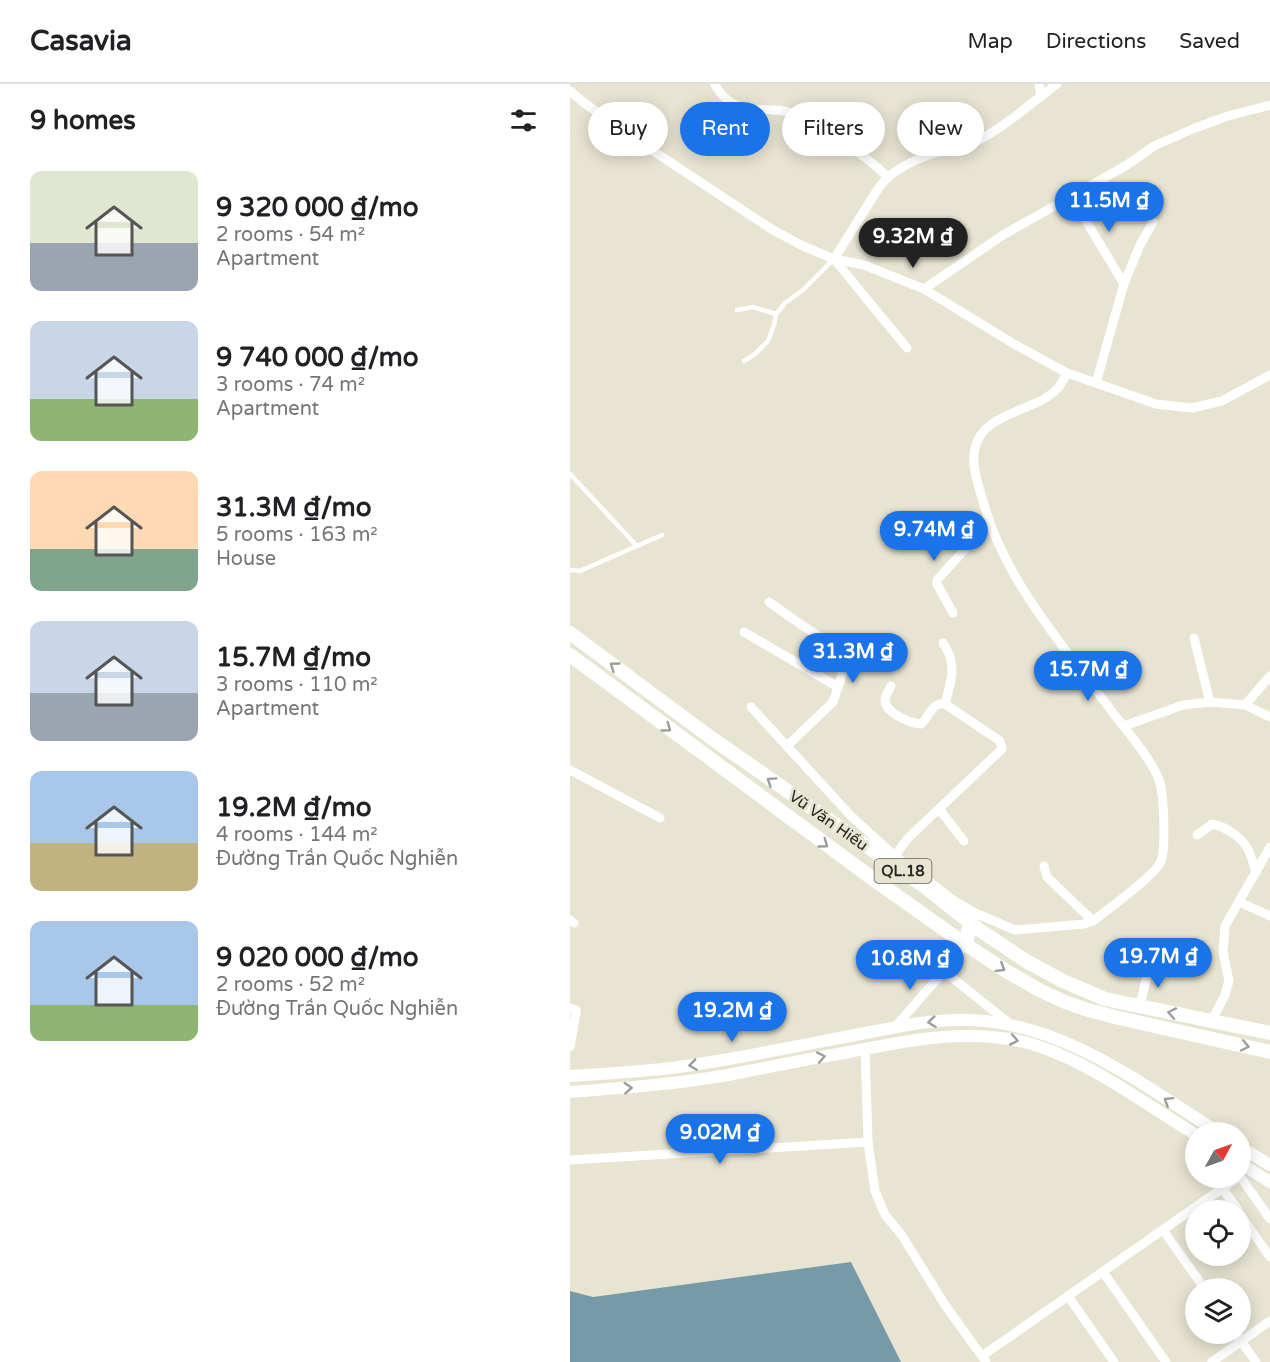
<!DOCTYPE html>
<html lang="en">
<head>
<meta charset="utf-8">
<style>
  body { margin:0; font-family:"Varela Round",sans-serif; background:#f6f6f6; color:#202124; height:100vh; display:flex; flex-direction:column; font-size:22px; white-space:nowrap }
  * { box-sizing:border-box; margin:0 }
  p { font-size:20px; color:#757577 }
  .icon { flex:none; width:33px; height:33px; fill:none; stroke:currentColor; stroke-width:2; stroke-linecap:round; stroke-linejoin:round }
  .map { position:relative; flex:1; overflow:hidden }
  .panel { display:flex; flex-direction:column; background:#fff; width:570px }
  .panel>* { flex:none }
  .hud { position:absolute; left:18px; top:18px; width:570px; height:54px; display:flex; gap:12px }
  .needle { width:39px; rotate:50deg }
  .controls { position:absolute; left:615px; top:1038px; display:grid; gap:12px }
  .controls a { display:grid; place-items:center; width:66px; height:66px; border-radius:50%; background:#fff; box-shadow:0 3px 15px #0003; font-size:30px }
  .price { position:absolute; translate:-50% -51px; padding:0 14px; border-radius:21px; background:#1a73e8; color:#fff; font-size:20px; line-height:39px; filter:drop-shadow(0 2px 3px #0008) }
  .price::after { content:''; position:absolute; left:50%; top:36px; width:18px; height:14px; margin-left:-9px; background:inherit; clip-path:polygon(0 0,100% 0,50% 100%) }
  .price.active { background:#222; color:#fff }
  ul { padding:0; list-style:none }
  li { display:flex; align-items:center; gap:18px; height:150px; padding:0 30px }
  li span { display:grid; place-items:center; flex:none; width:168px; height:120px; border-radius:12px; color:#555 }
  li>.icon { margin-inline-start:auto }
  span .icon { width:72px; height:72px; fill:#fffc; stroke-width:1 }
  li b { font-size:26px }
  h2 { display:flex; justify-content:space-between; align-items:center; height:72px; padding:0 30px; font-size:26px }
  .pill { padding:0 21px; border-radius:27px; background:#fff; box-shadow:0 3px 15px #0003; font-size:21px; line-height:54px }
  .pill.active { background:#1a73e8; color:#fff }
  header { display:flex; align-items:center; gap:36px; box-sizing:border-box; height:84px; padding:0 30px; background:#fff; border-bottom:2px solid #e0e0e0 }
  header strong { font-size:28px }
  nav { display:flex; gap:33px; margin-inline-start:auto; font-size:21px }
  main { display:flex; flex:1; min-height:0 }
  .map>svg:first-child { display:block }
</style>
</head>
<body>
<header>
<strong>Casavia</strong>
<nav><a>Map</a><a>Directions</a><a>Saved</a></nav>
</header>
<main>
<section class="panel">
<h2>9 homes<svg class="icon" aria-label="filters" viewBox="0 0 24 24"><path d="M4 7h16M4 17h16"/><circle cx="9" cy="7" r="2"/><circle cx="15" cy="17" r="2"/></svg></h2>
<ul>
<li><span style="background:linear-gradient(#dfe7d0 60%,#9aa5b1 0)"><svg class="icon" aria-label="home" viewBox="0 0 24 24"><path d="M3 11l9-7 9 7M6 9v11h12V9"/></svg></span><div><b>9 320 000 ₫/mo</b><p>2 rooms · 54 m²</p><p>Apartment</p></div></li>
<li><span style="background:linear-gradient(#c9d6e8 65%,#8fb573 0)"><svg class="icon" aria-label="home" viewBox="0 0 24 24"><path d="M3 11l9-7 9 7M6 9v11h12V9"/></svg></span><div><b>9 740 000 ₫/mo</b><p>3 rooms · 74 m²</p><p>Apartment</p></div></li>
<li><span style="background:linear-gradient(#ffd9b3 65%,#7fa58c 0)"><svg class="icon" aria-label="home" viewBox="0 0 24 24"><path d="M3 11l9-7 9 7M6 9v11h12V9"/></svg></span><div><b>31.3M ₫/mo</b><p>5 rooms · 163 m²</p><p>House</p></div></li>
<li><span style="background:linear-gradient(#c9d6e8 60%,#9aa5b1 0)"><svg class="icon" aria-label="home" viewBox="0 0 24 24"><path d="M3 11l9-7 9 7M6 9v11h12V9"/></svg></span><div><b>15.7M ₫/mo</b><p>3 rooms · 110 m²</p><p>Apartment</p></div></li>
<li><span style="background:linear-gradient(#a9c7e8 60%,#c2b280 0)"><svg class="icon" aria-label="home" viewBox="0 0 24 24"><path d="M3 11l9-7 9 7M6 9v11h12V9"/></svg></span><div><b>19.2M ₫/mo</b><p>4 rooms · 144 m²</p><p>Đường Trần Quốc Nghiễn</p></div></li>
<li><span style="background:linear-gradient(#a9c7e8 70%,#8fb573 0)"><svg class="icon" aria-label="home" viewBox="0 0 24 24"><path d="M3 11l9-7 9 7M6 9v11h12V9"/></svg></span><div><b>9 020 000 ₫/mo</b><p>2 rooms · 52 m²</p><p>Đường Trần Quốc Nghiễn</p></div></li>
</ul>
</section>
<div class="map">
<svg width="700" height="1278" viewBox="0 0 700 1278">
  <rect width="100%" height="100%" fill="#e7e4d2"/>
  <path fill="#779aa9" d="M281 1178 331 1278H0V1207L23 1213Z"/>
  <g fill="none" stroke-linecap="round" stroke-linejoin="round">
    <g stroke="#fff" stroke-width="4.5">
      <path d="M167 226 183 223 206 230"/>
      <path d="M174 277 185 270 198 257 204 241 206 230 215 219 233 206 263 176"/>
      <path d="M0 390 67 462"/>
      <path d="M0 486 10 487 92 451"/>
    </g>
    <g stroke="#fff" stroke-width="9">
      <path d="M145 0C151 14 166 24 181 25 193 27 206 24 218 28 225 30 232 35 239 38 268 52 294 71 318 93"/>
      <path d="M469 0 471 13"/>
      <path d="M0 7 13 18 62 53 203 146 233 162 264 175 294 181 354 205 444 260 497 289 586 320 622 324 652 317 700 291"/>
      <path d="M501 112 554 200"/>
      <path d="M354 205 433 151 557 81 584 62 625 44 658 32 700 21"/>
      <path d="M337 264 264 175 308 105C322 84 352 72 376 66 386 63 397 62 407 57 436 42 461 19 487 0"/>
      <path d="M526 299 554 200 570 161 583 138"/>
      <path d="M199 518 233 542 265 562 272 567 277 576 263 618 217 662"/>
      <path d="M383 529 367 500V496L419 439"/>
      <path d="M174 548 268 603"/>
      <path d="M624 554 640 618"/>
      <path d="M373 559C388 580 381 598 375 620"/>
      <path d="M321 602C319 606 315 612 315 616 315 629 340 639 351 640 359 634 361 618 375 620L430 657 432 665 337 755 325 772"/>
      <path d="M675 621 700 592"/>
      <path d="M181 623 281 732 325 772 357 797 355 800"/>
      <path d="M554 642 613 621 640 618 675 621 700 633"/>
      <path d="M0 686 90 734"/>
      <path d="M369 725 394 757"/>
      <path d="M627 751 642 740C657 743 675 755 680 770 683 776 684 783 686 789"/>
      <path d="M474 782 477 793 523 837"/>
      <path d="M361 799 386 818 405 829 445 846 514 840 523 837C537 826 586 791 591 777 596 765 594 709 589 696 582 676 557 647 543 629 495 563 435 498 413 417 408 400 401 381 405 364 413 328 465 328 487 305 491 301 494 294 497 289"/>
      <path d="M669 818 700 832"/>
      <path d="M0 836 4 839"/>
      <path d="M374 887 440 940"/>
      <path d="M570 922 579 882"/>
      <path d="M0 924 6 926V929L0 963"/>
      <path d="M642 936 655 911 659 897 653 868 655 842 700 763"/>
      <path d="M325 943 374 887 395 860"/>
      <path d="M295 965 298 1058 305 1107 315 1131 331 1150 375 1221 416 1278"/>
      <path d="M0 1076 298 1058"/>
      <path d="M670 1092 700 1135"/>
      <path d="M652 1104 668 1126"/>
      <path d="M670 1130 700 1173"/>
      <path d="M593 1146 634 1204"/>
      <path d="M533 1188 596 1278"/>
      <path d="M498 1212 544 1278"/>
      <path d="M666 1250 686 1278"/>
      <path d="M412 1272 667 1094"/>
      <path d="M642 1278 700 1237"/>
    </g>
    <g stroke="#fff" stroke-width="12">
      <path d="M0 992C34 990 67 988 101 984 184 973 267 953 350 939 367 937 383 935 400 936 494 939 571 1000 648 1048"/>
      <path d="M0 1008C53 1004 106 1000 158 991 198 983 239 975 279 968 337 957 395 944 454 958 513 973 574 1019 626 1051"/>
      <path d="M670 1063 700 1081"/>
      <path d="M670 1079 700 1098"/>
    </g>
    <g stroke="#fff" stroke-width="14">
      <path d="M0 549 140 653 354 802 408 845 456 877 493 897 535 915 700 949"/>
      <path d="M0 571 303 795 395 860 436 887 471 907 495 918 518 926 549 934 700 968"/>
    </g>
    <path stroke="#fff" stroke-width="15" d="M395 860 401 838"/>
  </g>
  <defs><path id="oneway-chevron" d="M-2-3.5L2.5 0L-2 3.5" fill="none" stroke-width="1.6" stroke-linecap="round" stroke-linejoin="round" transform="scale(1.5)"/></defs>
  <g stroke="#9d9d9a">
    <use href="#oneway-chevron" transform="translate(44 582) rotate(-144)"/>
    <use href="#oneway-chevron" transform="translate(97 644) rotate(36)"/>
    <use href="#oneway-chevron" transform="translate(201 697) rotate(-145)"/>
    <use href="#oneway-chevron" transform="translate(254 760) rotate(36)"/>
    <use href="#oneway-chevron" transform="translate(431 884) rotate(32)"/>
    <use href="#oneway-chevron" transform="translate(602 929) rotate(-169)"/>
    <use href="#oneway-chevron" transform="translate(362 938) rotate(173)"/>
    <use href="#oneway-chevron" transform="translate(444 956) rotate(11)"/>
    <use href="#oneway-chevron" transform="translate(675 962) rotate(12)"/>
    <use href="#oneway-chevron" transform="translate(251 973) rotate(-11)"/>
    <use href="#oneway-chevron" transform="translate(123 981) rotate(172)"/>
    <use href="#oneway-chevron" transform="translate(58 1004) rotate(-4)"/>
    <use href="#oneway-chevron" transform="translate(598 1017) rotate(-148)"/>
  </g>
  <g text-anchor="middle" stroke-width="6" stroke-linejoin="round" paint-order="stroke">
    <rect fill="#e7e4d2" stroke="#605e54" stroke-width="1.5" x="304.5" y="775" width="57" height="24" rx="4.5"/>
    <g font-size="15" font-weight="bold" fill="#26251e">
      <text x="333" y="792">QL.18</text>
    </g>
    <g font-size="16" fill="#26251e" stroke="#e7e4d2">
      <text transform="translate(259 736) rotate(35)" y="6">Vũ Văn Hiếu</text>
    </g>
  </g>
</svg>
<div class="controls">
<a><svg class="needle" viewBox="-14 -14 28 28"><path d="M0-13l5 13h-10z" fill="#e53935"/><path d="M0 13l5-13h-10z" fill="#757577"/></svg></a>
<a><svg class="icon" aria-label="locate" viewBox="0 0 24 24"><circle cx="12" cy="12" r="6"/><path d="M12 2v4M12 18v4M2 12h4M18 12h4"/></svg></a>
<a><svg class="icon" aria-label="layers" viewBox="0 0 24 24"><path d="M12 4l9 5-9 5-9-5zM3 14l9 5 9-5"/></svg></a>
</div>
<b class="price" style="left:539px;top:149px">11.5M ₫</b>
<b class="price active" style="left:343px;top:185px">9.32M ₫</b>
<b class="price" style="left:364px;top:478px">9.74M ₫</b>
<b class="price" style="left:283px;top:600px">31.3M ₫</b>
<b class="price" style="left:518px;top:618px">15.7M ₫</b>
<b class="price" style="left:588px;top:905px">19.7M ₫</b>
<b class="price" style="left:340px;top:907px">10.8M ₫</b>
<b class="price" style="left:162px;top:959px">19.2M ₫</b>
<b class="price" style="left:150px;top:1081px">9.02M ₫</b>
<div class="hud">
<a class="pill">Buy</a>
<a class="pill active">Rent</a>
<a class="pill">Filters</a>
<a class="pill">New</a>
</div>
</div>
</main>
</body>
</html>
